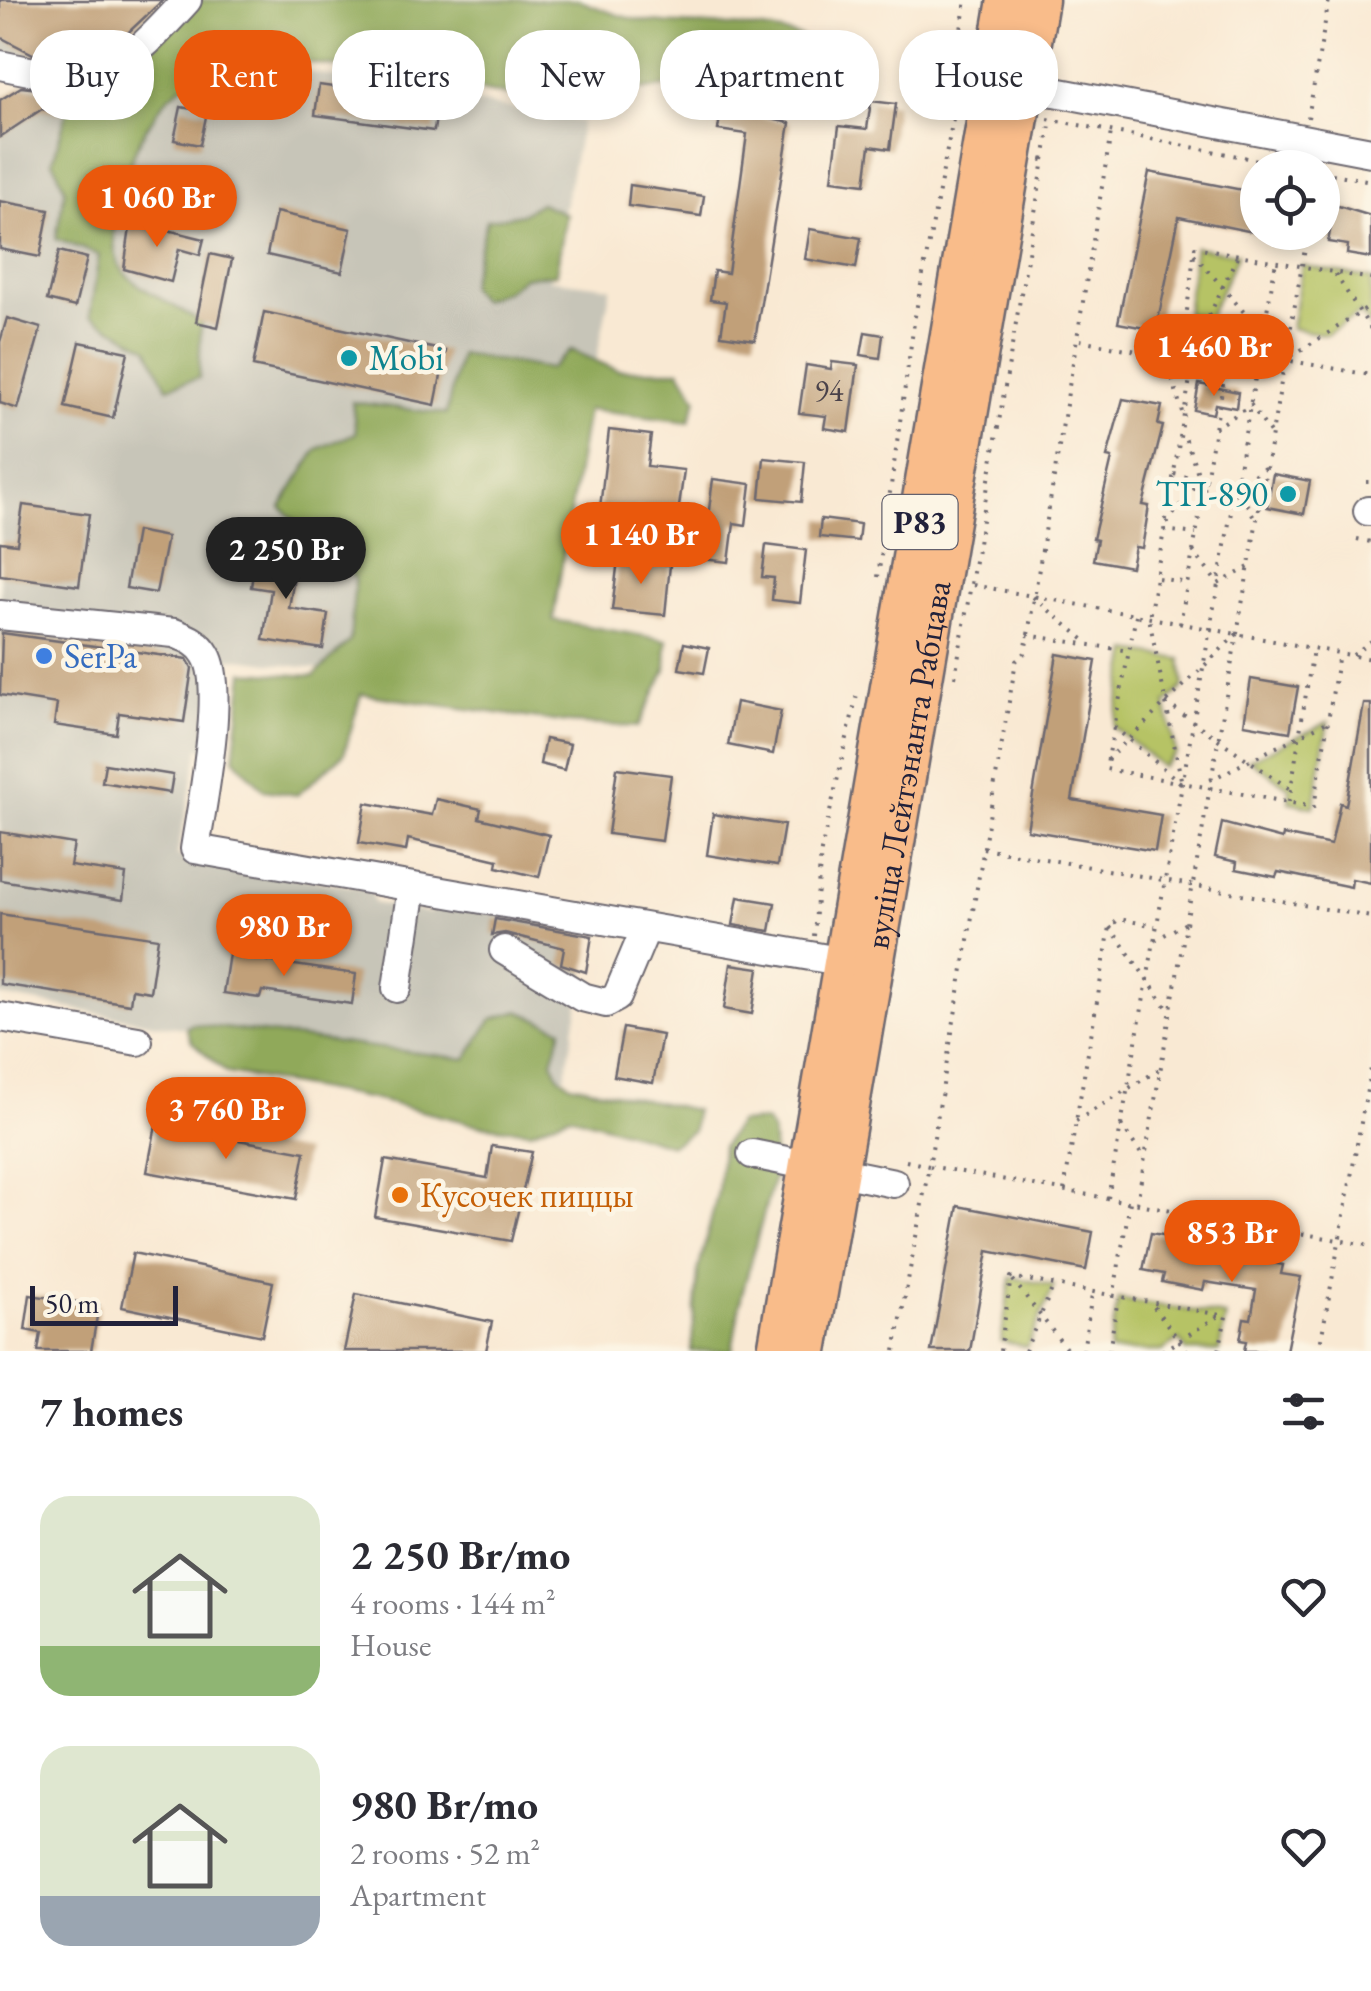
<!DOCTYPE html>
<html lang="en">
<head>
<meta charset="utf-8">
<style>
  body { margin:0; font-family:"EB Garamond",serif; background:#f2f2f3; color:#2b2b33; height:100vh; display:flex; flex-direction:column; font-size:38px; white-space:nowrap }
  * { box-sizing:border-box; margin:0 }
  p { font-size:32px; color:#7c7c81 }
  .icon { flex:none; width:55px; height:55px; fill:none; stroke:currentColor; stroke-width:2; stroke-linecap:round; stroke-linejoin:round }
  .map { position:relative; height:1351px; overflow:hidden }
  .panel { display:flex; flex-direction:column; background:#fff; flex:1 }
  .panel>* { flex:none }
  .banner { position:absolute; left:30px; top:30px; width:1312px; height:90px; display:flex; gap:20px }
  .buttons { position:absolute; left:1240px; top:150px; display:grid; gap:20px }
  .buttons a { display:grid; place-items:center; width:100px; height:100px; border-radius:50%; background:#fff; box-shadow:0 5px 15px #0003; font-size:50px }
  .scale { position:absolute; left:30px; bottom:25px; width:148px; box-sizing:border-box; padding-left:10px; border:5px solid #22223b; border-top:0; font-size:28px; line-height:35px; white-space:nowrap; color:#22223b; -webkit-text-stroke:8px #fcf5e5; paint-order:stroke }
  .price { position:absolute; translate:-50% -85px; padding:0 22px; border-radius:35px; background:#ea580c; color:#fff; font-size:32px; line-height:65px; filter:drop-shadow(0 2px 5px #0008) }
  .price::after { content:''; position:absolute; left:50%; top:60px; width:30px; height:22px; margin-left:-15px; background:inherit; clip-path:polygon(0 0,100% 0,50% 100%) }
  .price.selected { background:#222; color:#fff }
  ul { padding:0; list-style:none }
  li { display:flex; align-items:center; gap:30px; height:250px; padding:0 40px }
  li span { display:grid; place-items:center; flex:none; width:280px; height:200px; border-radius:30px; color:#555 }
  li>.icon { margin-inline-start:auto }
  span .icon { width:120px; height:120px; fill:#fffc; stroke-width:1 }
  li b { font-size:42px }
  h2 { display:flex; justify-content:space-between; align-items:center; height:120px; padding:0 40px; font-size:42px }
  .tag { padding:0 35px; border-radius:40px; background:#fff; box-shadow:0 5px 15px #0003; font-size:35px; line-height:90px }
  .tag.selected { background:#ea580c; color:#fff }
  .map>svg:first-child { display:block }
</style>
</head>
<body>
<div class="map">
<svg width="1371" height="1351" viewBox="0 0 1371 1351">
  <rect width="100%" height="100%" fill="#fcf5e5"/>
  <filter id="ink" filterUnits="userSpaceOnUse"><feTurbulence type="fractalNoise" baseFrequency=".01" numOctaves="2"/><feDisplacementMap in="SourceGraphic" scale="20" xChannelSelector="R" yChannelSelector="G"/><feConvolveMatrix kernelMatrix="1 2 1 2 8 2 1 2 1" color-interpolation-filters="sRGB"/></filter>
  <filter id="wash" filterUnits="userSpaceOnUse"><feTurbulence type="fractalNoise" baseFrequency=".0048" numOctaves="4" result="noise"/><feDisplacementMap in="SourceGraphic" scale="40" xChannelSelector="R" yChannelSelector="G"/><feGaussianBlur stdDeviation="2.25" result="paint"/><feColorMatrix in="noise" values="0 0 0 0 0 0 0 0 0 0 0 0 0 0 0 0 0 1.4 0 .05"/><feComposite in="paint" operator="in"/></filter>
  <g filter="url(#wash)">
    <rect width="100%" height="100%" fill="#f9e9d3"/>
    <g fill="#c7c5b8">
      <path d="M0 0H167L118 57 58 67 0 52Z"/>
      <path d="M196 52 582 121 549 279 611 287 530 696 231 658 218 751 199 748 177 856 371 890 374 903 430 913 439 903 593 930 565 1077 169 1026 0 996V100L25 84 137 107Z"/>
    </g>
    <g fill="#b6c365" stroke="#6c7250" stroke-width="2.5">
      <path d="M1195 247 1238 254 1208 318 1186 313Z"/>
      <path d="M1302 265 1371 279V329L1361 313 1326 335 1291 328Z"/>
      <path d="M1129 651 1181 659 1184 686 1166 704 1176 753 1162 767 1114 727Z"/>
      <path d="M1328 722 1314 807 1289 802 1290 788 1249 760Z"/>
      <path d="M1011 1277 1054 1286 1027 1347 1001 1341Z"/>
      <path d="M1118 1299 1226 1316 1219 1351H1187L1179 1340 1162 1351H1109Z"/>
    </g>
    <g fill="#90a95a" stroke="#59664a" stroke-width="2.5">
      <path d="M194 0H578C595 6 612 14 629 18 698 34 812 8 853 77L846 101 821 111 746 75H707L665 87 546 101 299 61 294 43 253 34 222 77C211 80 194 80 184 85 143 107 93 231 123 271 135 287 183 310 201 322L199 378 167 387 148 348 90 316 99 255 56 239 65 189 53 161 68 108 92 83 128 75Z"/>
      <path d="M540 203 566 214 556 274 524 277 506 291 480 300 469 286 487 220 521 214Z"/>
      <path d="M571 350 617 370H680L697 399 689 422 587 410 553 620 667 640 666 670 638 727 568 723 361 694 344 754 297 795 264 790 234 758 244 672 314 676 350 641 355 578 281 507 317 449 356 433 352 402 446 414 460 354 550 369Z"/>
      <path d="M519 1011 562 1029 552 1061 559 1076 571 1084 695 1110 693 1131 671 1145 570 1115 531 1131 478 1125 372 1099 227 1073 192 1042 186 1028 192 1024 466 1059 492 1019Z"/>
      <path d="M765 1121 772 1131 776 1169 741 1298 732 1351H691L698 1272 718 1191 722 1147 738 1123Z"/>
    </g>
    <g id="blocks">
      <g fill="#c1a079">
        <path d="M0 0H163L116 44 106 49 84 34 63 57 33 54 0 37Z"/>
        <path d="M319 85 438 102 434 131 315 115Z"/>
        <path d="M21 87 64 92 60 113 42 109 0 137V100Z"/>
        <path d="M871 101 896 104 890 149 870 146 865 184 832 180 839 126 867 129Z"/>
        <path d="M181 107 207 112 200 145 174 140Z"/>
        <path d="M721 109 790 123 755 340 721 335 726 302 710 300 714 271 728 273 747 134 718 130Z"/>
        <path d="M1149 172 1258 193V233L1179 217 1156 330 1118 323Z"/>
        <path d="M630 185 704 196 701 216 628 206Z"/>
        <path d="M0 201 49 210 40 257 0 249Z"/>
        <path d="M1335 205 1371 216V258L1347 254 1348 245 1328 242Z"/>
        <path d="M276 212 351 229 342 272 267 255Z"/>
        <path d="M131 221 204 239 200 255 179 249 171 282 124 269Z"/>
        <path d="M810 229 861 238 856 268 805 259Z"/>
        <path d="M59 251 87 258 75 307 47 300Z"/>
        <path d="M210 254 232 259 218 327 196 322Z"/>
        <path d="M264 312 446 351 435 405 253 366Z"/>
        <path d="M7 318 41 328 18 409 0 403V342Z"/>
        <path d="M865 332 883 335 880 358 861 355Z"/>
        <path d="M80 342 128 352 113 418 65 407Z"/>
        <path d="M832 362 858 365 849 432 824 428 826 416 799 413 806 365 831 369Z"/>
        <path d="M1199 384 1238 392 1236 408 1215 404 1213 414 1194 410Z"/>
        <path d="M1123 399 1162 406 1158 425 1163 426 1143 505 1149 506 1142 548 1135 547 1131 567 1093 560 1097 540 1093 539 1112 458 1107 457Z"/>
        <path d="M609 430 651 435 647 466 684 470 678 514 636 508 631 544 589 537 594 507 600 508Z"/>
        <path d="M764 458 805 462 801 502 760 498Z"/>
        <path d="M1273 474 1310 481 1304 514 1267 507Z"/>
        <path d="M713 479 751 484 746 525 734 523 729 562 694 558 698 524 707 525Z"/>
        <path d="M23 505 89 514 79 586 0 575V542L17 544Z"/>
        <path d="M821 519 860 524 858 541 819 537Z"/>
        <path d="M136 531 167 537 156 593 126 588Z"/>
        <path d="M766 545 806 550 800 603 772 600 774 578 762 577Z"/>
        <path d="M257 546 298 553 289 608 328 614 323 649 263 640 271 590 251 587Z"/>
        <path d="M618 559 670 565 665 615 612 610Z"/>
        <path d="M2 633 187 659 192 668 184 722 119 713 116 734 54 725 57 704 0 695Z"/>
        <path d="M684 643 709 648 704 673 679 669Z"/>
        <path d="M1057 654 1096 661 1072 800 1161 815 1155 851 1027 830Z"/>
        <path d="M1251 679 1298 687 1290 732 1244 724Z"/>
        <path d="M736 702 781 711 773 754 728 745Z"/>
        <path d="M1364 704H1371V883L1352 879 1351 887 1278 872 1276 877 1236 869 1237 862 1215 857 1222 823 1282 839 1283 835 1331 845 1340 803 1346 805Z"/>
        <path d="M545 739 570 744 564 770 540 764Z"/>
        <path d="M105 764 173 775 170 793 102 782Z"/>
        <path d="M617 768 671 775 662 841 608 834Z"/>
        <path d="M436 799 481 809 479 818 549 835 539 877 497 867 498 860 408 839 406 851 359 843 366 803 432 815Z"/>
        <path d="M713 814 784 825 777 866 707 855Z"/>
        <path d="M0 832 74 844 70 866 126 874 123 900 0 880Z"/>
        <path d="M738 897 775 903 770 931 733 925Z"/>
        <path d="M0 914 158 938 150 992 132 989 130 1004 0 984Z"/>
        <path d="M495 919 592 936 586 972 561 964 564 948 505 933 492 935Z"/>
        <path d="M230 947 268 952 267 961 356 974 352 1004 262 991 260 998 223 993Z"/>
        <path d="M731 964 759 968 752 1014 724 1009Z"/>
        <path d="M623 1028 662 1035 653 1083 614 1076Z"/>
        <path d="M156 1125 305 1152 296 1199 147 1172Z"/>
        <path d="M492 1146 532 1152 511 1241 375 1217 385 1160 487 1178Z"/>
        <path d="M958 1206 1093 1232 1086 1270 988 1251 970 1351H931Z"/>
        <path d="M1151 1233 1174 1237 1173 1242 1233 1249 1232 1255 1283 1265 1281 1274 1301 1277 1286 1351H1244L1246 1341 1240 1340 1244 1318 1251 1319 1256 1290 1205 1282 1203 1290 1162 1282 1164 1274 1143 1270Z"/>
        <path d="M133 1253 273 1282 262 1336 122 1307Z"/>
        <path d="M356 1294 492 1322 486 1351H344Z"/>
        <path d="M30 1295 99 1305 91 1351H38L41 1333 25 1330Z"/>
      </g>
    </g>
  </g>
  <g filter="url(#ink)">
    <use href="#blocks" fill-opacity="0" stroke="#6d6870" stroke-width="2.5"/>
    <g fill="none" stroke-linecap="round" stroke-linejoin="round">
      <defs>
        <g id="minor">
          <path d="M0 65C102 88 120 74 187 0"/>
          <path d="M927 76 1055 92 1371 152"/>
          <path d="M1368 511H1371"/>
          <path d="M0 615 174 633C187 638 199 642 206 655 226 687 201 809 195 849L845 962"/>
          <path d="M504 950 582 997 606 1003 617 997 646 928"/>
          <path d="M397 988 412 887"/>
          <path d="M0 1017 138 1041"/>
          <path d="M752 1154 894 1183"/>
        </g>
        <g id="highway">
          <path d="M778 1351 1008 0"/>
          <path id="s1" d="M807 1351 1038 0"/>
        </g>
      </defs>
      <use href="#minor" stroke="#6d6870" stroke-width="32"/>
      <use href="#highway" stroke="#6d6870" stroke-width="45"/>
      <g stroke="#6d6870" stroke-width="4" stroke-dasharray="2.5 8" stroke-linecap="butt">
        <path d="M956 59 966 0"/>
        <path d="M1308 118 1329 0"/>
        <path d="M1048 119 1299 168"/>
        <path d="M1044 160 1051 120"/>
        <path d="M1322 172 1371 181"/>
        <path d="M1308 232 1285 360 1371 375"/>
        <path d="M1194 254 1285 360"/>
        <path d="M1335 274 1371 329"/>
        <path d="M1080 340 1163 356 1183 342 1285 360 1371 306"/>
        <path d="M1183 342 1195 247 1371 279"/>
        <path d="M1163 356 1226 370"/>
        <path d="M1167 359 1182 412"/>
        <path d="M1215 428 1251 405 1272 436"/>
        <path d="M1174 474 1236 486 1266 467"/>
        <path d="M1366 482H1371"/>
        <path d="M1236 486 1256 520"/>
        <path d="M1167 523 1200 479 1183 432"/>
        <path d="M1164 530 1196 534"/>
        <path d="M1357 539 1371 542"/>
        <path d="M1193 551 1218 584 1249 567"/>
        <path d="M878 577 915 316 956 103"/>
        <path d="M1158 578 1188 583"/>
        <path d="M973 585 1371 659"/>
        <path d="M1033 597 1087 642"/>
        <path d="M1136 615 1106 769 1314 807 1339 653"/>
        <path d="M1180 624 1229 351 1260 339"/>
        <path d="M1027 635 1129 651"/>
        <path d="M1353 655 1371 641"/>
        <path d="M955 677 1044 160 1039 159"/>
        <path d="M1166 703 1290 789"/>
        <path d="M1114 727 1182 784 1149 618 1196 344 1238 254"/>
        <path d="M1107 760 1237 634"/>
        <path d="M1210 780 1327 722"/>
        <path d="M1289 802 1313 649"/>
        <path d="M983 848 1371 917"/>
        <path d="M1110 927 1168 1009"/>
        <path d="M814 936 821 851 858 690"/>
        <path d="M1155 940 1186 923"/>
        <path d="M1076 1121 1160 1069"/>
        <path d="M1121 1125 1144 1158"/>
        <path d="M906 1161 929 1166 1016 661 1025 653 1111 132"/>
        <path d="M1064 1190 1110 927 1119 919 1155 926"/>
        <path d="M1108 1198 1276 261"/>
        <path d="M1137 1203 1285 360"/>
        <path d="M1013 1280 1068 1351"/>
        <path d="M1113 1298 1130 1202"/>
        <path d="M1154 1307 1187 1351"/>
        <path d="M895 1351 929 1166 1371 1246"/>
        <path d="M1000 1351 1011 1277 1226 1316 1219 1351"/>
        <path d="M1025 1351 1053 1287"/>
        <path d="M1083 1351 1092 1294"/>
        <path d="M1109 1351 1118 1299"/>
        <path d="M1162 1351 1220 1315"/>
        <path d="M1319 1351 1371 1068"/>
      </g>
      <use href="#minor" stroke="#fff" stroke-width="28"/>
      <use href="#highway" stroke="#f9bc8a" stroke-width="40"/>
    </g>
  </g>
  <g fill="#0f9aa8" stroke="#fcf5e5" stroke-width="4">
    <circle cx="349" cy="358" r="10"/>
    <circle cx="1288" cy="494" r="10"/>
  </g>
  <circle fill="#3f7fe0" stroke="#fcf5e5" stroke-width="4" cx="44" cy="656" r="10"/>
  <circle fill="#e8710a" stroke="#fcf5e5" stroke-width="4" cx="400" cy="1195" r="10"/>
  <g text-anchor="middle" stroke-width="9" stroke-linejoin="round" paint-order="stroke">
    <g font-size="30" fill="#4a424a">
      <text x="829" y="401">94</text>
    </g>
    <rect fill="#fcf5e5" stroke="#63616e" stroke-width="2.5" x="882.5" y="495" width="75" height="54" rx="8"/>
    <g font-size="32" font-weight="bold" fill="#22223b">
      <text x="920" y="533">Р83</text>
    </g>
    <g font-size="35" fill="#0d838f" stroke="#fcf5e5" text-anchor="start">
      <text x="369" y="370">Mobi</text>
      <text x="1268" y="506" text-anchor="end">ТП-890</text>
    </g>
    <g font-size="35" fill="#366cbe" stroke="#fcf5e5" text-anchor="start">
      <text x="64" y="668">SerPa</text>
    </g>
    <g font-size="35" fill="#22223b" stroke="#fcf5e5">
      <text dy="12" stroke="none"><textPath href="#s1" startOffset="595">вуліца Лейтэнанта Рабцава</textPath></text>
    </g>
    <g font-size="35" fill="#c56008" stroke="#fcf5e5" text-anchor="start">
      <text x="420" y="1207">Кусочек пиццы</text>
    </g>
  </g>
</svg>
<div class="buttons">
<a><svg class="icon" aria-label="locate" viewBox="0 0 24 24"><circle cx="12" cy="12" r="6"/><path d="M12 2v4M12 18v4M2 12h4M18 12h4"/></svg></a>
</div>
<div class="scale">50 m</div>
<b class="price" style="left:157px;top:250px">1 060 Br</b>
<b class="price" style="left:1214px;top:399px">1 460 Br</b>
<b class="price" style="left:641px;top:587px">1 140 Br</b>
<b class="price selected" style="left:286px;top:602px">2 250 Br</b>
<b class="price" style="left:284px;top:979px">980 Br</b>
<b class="price" style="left:226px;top:1162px">3 760 Br</b>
<b class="price" style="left:1232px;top:1285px">853 Br</b>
<div class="banner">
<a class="tag">Buy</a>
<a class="tag selected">Rent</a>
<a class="tag">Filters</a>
<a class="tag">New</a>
<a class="tag">Apartment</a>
<a class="tag">House</a>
</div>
</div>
<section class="panel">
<h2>7 homes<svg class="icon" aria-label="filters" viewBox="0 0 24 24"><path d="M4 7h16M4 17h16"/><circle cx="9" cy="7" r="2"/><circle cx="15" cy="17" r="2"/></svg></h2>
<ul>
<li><span style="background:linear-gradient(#dfe7d0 75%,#8fb573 0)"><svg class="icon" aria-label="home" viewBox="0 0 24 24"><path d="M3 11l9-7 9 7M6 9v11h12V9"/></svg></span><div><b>2 250 Br/mo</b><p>4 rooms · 144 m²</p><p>House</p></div><svg class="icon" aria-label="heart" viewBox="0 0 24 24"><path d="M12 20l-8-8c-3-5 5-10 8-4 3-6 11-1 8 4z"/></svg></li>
<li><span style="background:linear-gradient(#dfe7d0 75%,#9aa5b1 0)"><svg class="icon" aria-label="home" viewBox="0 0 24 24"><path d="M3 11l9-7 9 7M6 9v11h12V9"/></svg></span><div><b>980 Br/mo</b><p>2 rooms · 52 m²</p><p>Apartment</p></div><svg class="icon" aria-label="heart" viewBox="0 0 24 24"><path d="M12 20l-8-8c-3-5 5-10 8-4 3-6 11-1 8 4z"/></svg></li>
</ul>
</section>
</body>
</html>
